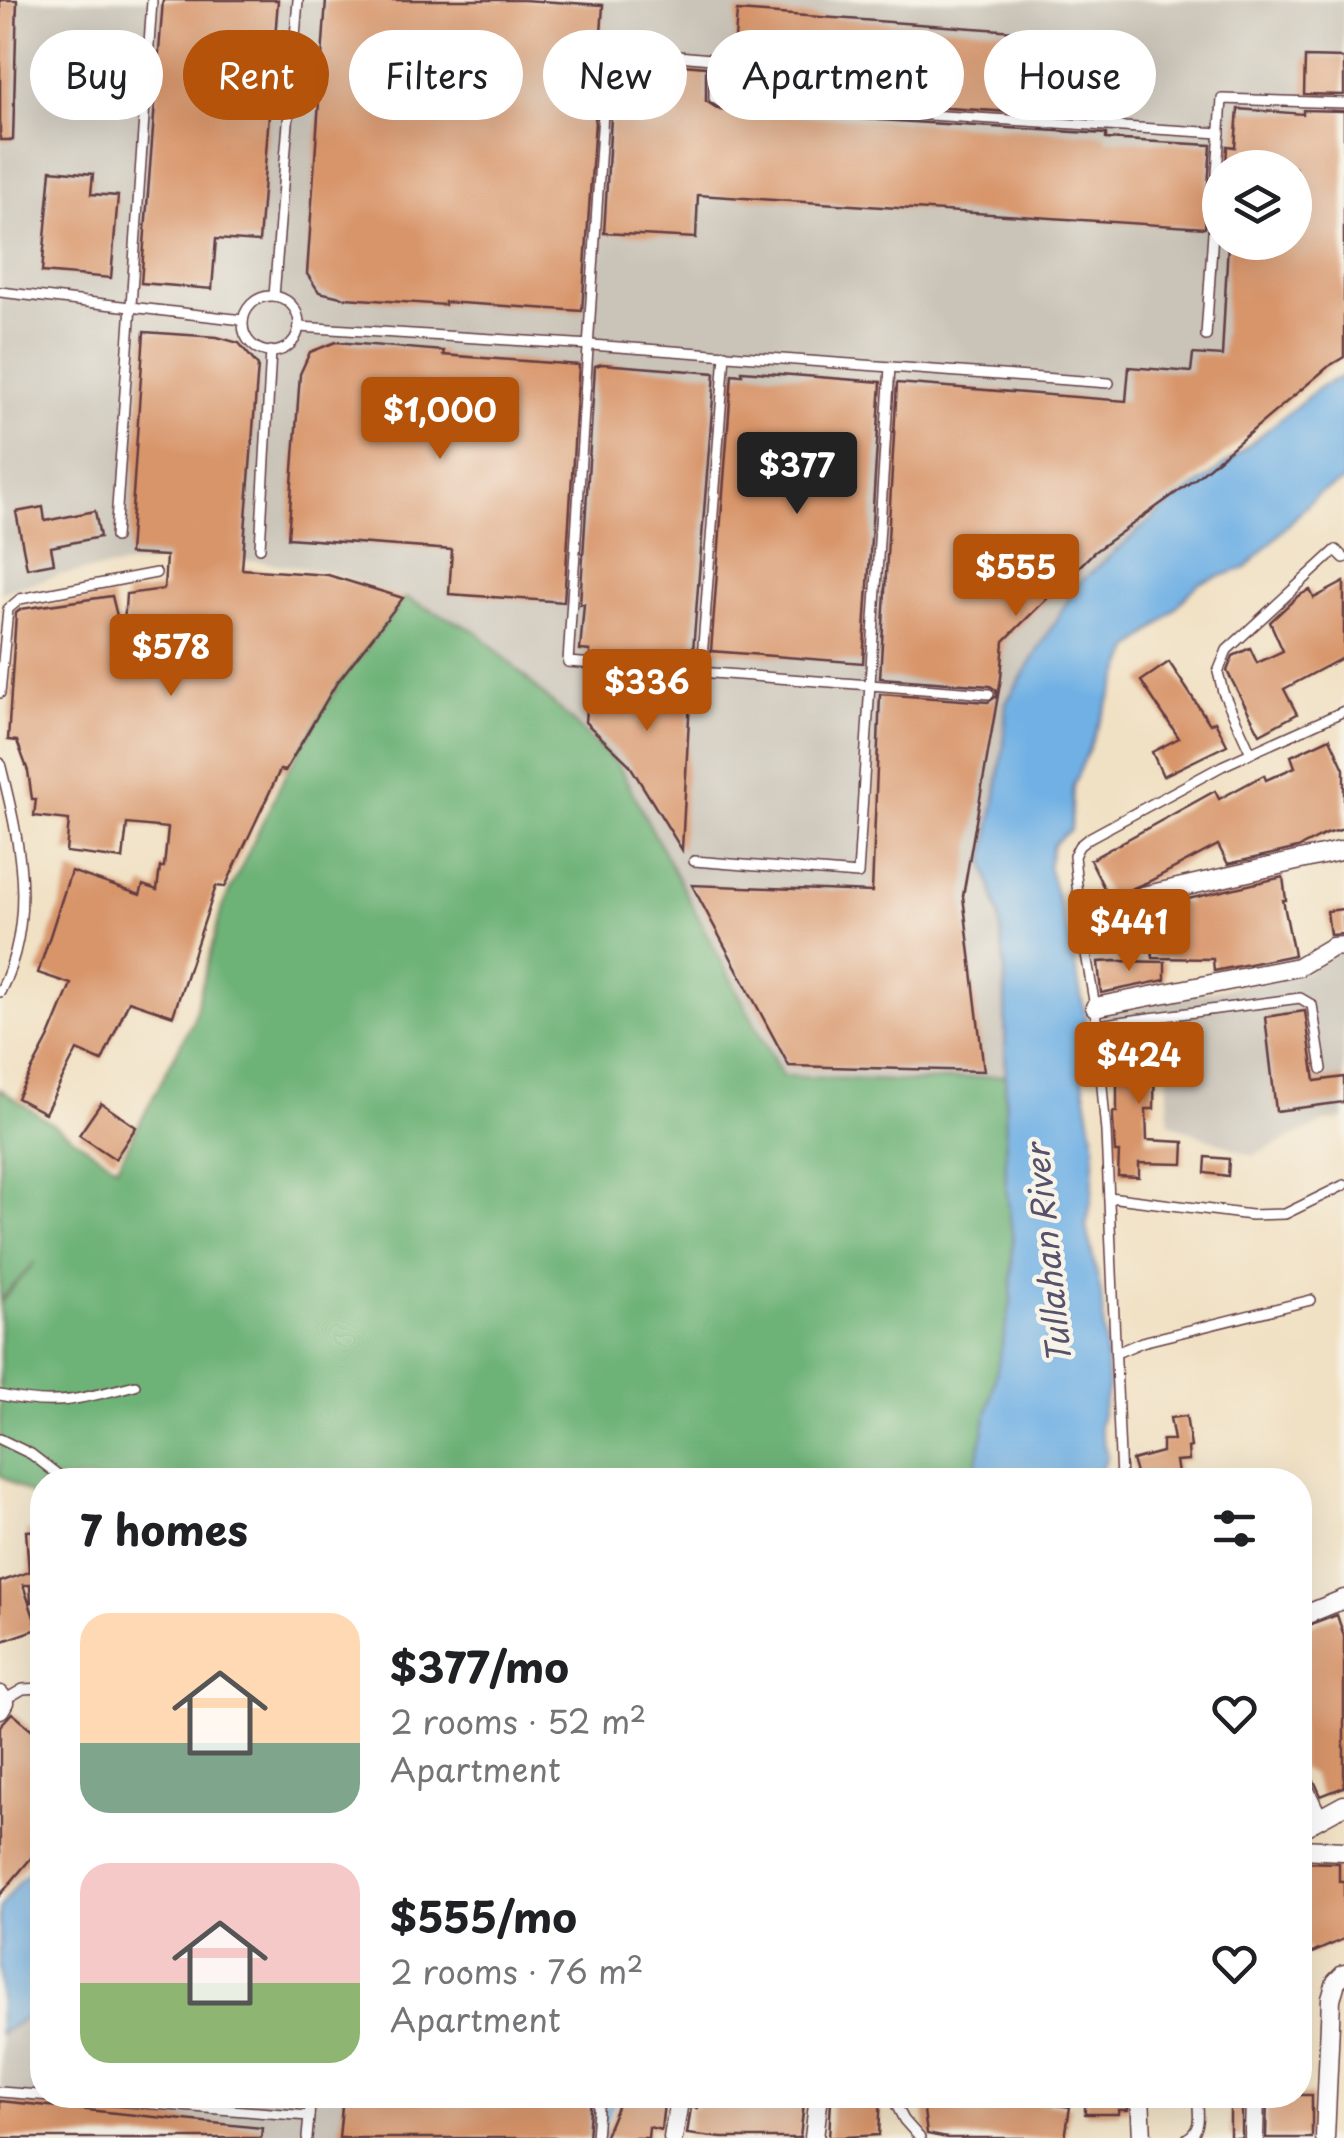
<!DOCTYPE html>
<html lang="en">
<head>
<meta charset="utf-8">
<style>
  body { margin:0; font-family:"Playpen Sans",sans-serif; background:#f2f2f2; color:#202124; height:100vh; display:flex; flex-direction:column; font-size:38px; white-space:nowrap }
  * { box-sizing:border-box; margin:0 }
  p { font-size:32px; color:#757577 }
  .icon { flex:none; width:55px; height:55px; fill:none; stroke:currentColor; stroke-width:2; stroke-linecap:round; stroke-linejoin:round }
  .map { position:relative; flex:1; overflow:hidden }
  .panel { position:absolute; left:30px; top:1468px; width:1282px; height:640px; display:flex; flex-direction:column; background:#fff; border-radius:40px; box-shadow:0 10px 40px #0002 }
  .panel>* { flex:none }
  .banner { position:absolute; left:30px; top:30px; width:1285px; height:90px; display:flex; gap:20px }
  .tools { position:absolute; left:1202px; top:150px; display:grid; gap:20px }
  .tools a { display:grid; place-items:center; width:110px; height:110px; border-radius:50%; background:#fff; box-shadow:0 10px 40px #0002; font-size:50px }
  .price { position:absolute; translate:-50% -85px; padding:0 22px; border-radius:10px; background:#b45309; color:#fff; font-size:32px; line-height:65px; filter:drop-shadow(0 2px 5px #0008) }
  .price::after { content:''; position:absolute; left:50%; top:60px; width:30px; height:22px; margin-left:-15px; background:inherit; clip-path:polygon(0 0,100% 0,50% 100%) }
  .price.active { background:#222; color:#fff }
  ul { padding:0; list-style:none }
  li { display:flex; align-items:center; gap:30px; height:250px; padding:0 50px }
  li span { display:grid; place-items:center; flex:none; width:280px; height:200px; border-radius:30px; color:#555 }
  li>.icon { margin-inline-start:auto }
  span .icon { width:120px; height:120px; fill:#fffc; stroke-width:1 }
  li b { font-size:42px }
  h2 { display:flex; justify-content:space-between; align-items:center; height:120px; padding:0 50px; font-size:42px }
  .tag { padding:0 35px; border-radius:45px; background:#fff; box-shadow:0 10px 40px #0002; font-size:35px; line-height:90px }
  .tag.active { background:#b45309; color:#fff }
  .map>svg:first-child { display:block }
</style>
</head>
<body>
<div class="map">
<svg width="1344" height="2138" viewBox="0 0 1344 2138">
  <rect width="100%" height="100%" fill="#f7f3e8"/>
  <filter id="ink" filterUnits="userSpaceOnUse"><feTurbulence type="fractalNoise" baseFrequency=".01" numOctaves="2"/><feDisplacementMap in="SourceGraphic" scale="20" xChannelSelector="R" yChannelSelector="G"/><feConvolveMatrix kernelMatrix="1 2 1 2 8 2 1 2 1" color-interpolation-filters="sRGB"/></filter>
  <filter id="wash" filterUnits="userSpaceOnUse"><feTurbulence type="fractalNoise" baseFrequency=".0048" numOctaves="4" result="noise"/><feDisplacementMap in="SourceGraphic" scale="40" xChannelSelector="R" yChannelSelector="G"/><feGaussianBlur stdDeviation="2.25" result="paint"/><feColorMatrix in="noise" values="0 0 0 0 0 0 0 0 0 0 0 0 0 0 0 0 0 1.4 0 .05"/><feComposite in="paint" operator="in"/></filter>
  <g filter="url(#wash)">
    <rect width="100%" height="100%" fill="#f1e1c4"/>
    <g fill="#c9c3b8" fill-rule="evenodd">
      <path d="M0 0H1344V357L1329 366 1256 425 1077 585 1006 703 1004 745 992 820 1005 969V1075L914 1082 782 1076 703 921 476 631 405 598 324 571 256 561H159L63 574 0 593ZM1220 168H1295V242H1220Z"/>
      <path d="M1344 952V1119L1325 1122 1252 1156 1169 1123 1166 1033 1109 1037 1107 1013 1308 971 1333 953Z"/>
      <path d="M42 2007V2095H617L602 2138H0V2034Z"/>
    </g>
    <path fill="#6db277" stroke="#5c6851" stroke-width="2.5" d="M405 598 476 631 618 765 782 1076 914 1082 1005 1075 1006 1185 1013 1240 1011 1304 973 1480H42V1502L0 1475V1303L35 1262 0 1300V1089L117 1167 193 1020 222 907 284 777 338 685Z"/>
    <g fill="#70b0e4" stroke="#5d6888" stroke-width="2.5">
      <path d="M1344 376V481L1318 494 1246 568 1199 583 1162 622 1131 649 1073 786 1071 829 1053 844 1048 866 1070 942 1086 1019 1081 1068 1095 1146 1092 1195 1086 1227 1101 1293 1108 1387 1099 1426 1107 1456 1097 1480H973L1011 1304 1013 1240 1006 1185 1005 969 999 916 985 862 1004 745 1006 703 1077 585 1160 512 1217 471 1321 386Z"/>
      <path d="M42 1863V2007L0 2034V1908L21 1879Z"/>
    </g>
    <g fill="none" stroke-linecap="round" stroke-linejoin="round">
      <path stroke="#70b0e4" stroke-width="5" d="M604 2138 602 2126 615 2095"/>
    </g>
    <g id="blocks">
      <g fill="#d8956a">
        <path d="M0 0H17L13 140H0Z"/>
        <path d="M163 0H278L259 242 216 239 212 289 141 283Z"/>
        <path d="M326 0H523L603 5 582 311 445 302V305L345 298 319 292 307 274Z"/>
        <path d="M737 11 1113 38 1107 118 723 94 722 66 733 67Z"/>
        <path d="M1305 57 1344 58V95L1304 94Z"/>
        <path d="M622 60 706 67V101L720 110 1106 134V139L1211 145 1205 228 698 195 696 238 604 233 614 68 617 62Z"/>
        <path d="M1238 109 1303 114V110L1344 111V357L1329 366 1195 479 1094 552 1004 641 1001 678 963 896 984 1071 789 1066 692 885 872 892 880 694 988 702 997 696 996 690 990 686 880 678 897 383 1126 401 1129 367 1191 372 1193 354 1222 356 1228 242H1295V168H1226L1227 146 1235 147Z"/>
        <path d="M51 170 93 174 91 194 118 196 111 278 42 272Z"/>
        <path d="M144 332 217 337 239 343 258 366 242 569 328 575 403 598 336 684 285 771 280 770 225 887 216 886 173 1016 129 1001 102 1061 77 1050 45 1113 17 1098 49 1037 71 984 38 973 71 871 140 895 143 885 157 890 160 867H164L168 828 127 824 123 859 66 852 69 820 34 816 36 799H32L28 771 17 741 8 740 16 613 21 609 112 596 123 640 126 594 164 589 166 556 129 554Z"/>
        <path d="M336 342 444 351 443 355 579 365 564 602 449 594 452 550 288 538 300 374 310 352Z"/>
        <path d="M602 364 715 373 692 663 590 656V651L580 650 584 604H580L595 366Z"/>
        <path d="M742 371 881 382 863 663 711 651 732 374 742 375Z"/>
        <path d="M43 507 45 521 95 511 100 537 51 547 54 563 27 568 16 512Z"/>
        <path d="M1344 582V657L1284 689 1297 714 1260 734 1227 671 1233 656 1250 648 1257 663 1283 651 1270 622 1298 596 1310 590 1314 598Z"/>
        <path d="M1169 662 1210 724 1215 721 1227 745 1163 776 1152 752 1179 738 1141 681Z"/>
        <path d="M589 672 691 680 682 850 629 764 585 722Z"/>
        <path d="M1330 738 1344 769V829L1326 834 1298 848 1228 864 1218 845 1148 882 1109 898 1090 860 1215 791 1219 799 1264 775 1266 780 1295 767 1291 756Z"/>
        <path d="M1283 877 1286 900H1283L1294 955 1214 971 1213 959 1153 958 1149 920 1125 925 1123 919 1147 908 1188 902V899Z"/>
        <path d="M1343 909 1344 934 1330 935 1327 911Z"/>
        <path d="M1116 961 1165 962V980L1101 993 1098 962Z"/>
        <path d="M1305 1011 1315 1081 1344 1077V1102L1276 1111 1265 1017Z"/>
        <path d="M1163 1035 1165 1051 1155 1052 1154 1109H1146L1147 1140 1184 1142 1183 1164 1139 1163V1177L1118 1176 1119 1152H1115L1113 1118V1112H1117V1039Z"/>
        <path d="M101 1103 136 1127 115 1159 79 1135Z"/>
        <path d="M1206 1157 1229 1159 1228 1176 1205 1173Z"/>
        <path d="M1186 1416 1191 1447 1188 1448 1189 1460 1176 1461 1179 1480H1138L1132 1460 1162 1452V1440H1174L1170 1418Z"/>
        <path d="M42 1530V1601L31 1602 30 1585H23L38 1629 0 1642V1582L29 1572 26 1531Z"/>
        <path d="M1337 1615 1344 1636V1787L1321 1796 1311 1774 1300 1768V1629Z"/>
        <path d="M12 1713 42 1738V1845L0 1895V1726Z"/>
        <path d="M1300 1862 1339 1863V1881H1344V1939L1310 1954 1307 1948H1300Z"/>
        <path d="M343 2095H591L588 2138H339Z"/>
        <path d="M622 2095H665L661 2130 649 2127 648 2138H604Z"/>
        <path d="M698 2095H799V2104L804 2103 800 2138H722L687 2134 691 2107 697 2108Z"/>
        <path d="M881 2095 879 2135 829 2138 831 2100Z"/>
        <path d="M922 2095H991L1070 2107 1065 2138H947L927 2134Z"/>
        <path d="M1085 2095H1128V2110H1119V2114H1085Z"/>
        <rect x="1230" y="2095" width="12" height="43"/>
        <path d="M1267 2095H1312V2138H1266Z"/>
        <path d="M0 2101 262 2128 261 2138H0Z"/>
      </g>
    </g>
  </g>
  <g filter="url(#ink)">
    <use href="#blocks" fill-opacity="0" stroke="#633c42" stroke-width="2.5"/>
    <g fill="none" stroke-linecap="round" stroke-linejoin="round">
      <defs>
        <g id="service">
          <path d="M0 292 243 320"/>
          <path d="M274 296 298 0"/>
          <circle cx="271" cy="324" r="28"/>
          <path d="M299 327 591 345 1109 383"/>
          <path d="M1206 336 1222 99 1344 103"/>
          <path d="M115 537 152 1"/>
          <path d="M260 548 271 351"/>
          <path d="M701 672 725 354"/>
          <path d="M0 693 8 609 20 599 156 573"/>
          <path d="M989 694 568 662 606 66 611 55 623 51 711 59 714 63V98L720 102 1220 133"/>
          <path d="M1251 753 1223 692 1218 672 1227 650 1336 550 1344 558"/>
          <path d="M0 763C19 839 38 918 0 992"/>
          <path d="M694 861 858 874 890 367"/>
          <path d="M1097 1025 1300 998 1312 1005 1322 1069"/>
          <path d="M1109 1197 1251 1215 1285 1214 1344 1185"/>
          <path d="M1116 1353 1142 1342 1311 1300"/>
          <path d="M0 1395C58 1408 79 1399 135 1385"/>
          <path d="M0 1439 31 1454 65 1480"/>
          <path d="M1121 1480 1106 1132 1095 1007 1081 924 1074 856 1079 846 1089 838 1222 766 1344 711"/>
          <path d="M4 1700 23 1689 42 1688"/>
          <path d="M0 2092 309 2116"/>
          <path d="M891 2095 904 2120 920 2138"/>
          <path d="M307 2138 311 2095"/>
          <path d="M596 2138 599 2095"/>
          <path d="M1187 2138C1203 2130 1198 2111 1197 2095"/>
        </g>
        <g id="minor">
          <path d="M1081 924 1143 896 1340 851"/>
          <path d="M1095 1007 1298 967 1332 947 1344 946"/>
          <path d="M1300 1617 1344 1599"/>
          <path d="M0 1695 4 1702 0 1709"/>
          <path d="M1300 1780 1318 1818"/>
          <path d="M1300 1829 1344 1805"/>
          <path d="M1300 1849 1344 1851"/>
          <path d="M1140 2095 1142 2138"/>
          <path d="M673 2138 680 2095"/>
          <path d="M814 2138 819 2095"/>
          <path d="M1254 2138 1255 2095"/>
          <path d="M1325 2138 1331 1999 1336 1982 1344 1974"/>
        </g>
      </defs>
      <use href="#service" stroke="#633c42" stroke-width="12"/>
      <use href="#minor" stroke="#633c42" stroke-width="21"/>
      <use href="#service" stroke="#fff" stroke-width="9"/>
      <use href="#minor" stroke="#fff" stroke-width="18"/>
    </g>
  </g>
  <g text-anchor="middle" stroke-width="9" stroke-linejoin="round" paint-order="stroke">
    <g font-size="32" font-style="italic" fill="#57526c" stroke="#f7f3e8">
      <text transform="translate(1049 1254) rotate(-96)" y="11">Tullahan River</text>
    </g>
  </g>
</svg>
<div class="tools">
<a><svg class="icon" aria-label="layers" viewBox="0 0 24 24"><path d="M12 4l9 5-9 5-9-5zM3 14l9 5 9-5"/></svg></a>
</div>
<b class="price" style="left:440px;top:462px">$1,000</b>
<b class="price active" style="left:797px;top:517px">$377</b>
<b class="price" style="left:1016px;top:619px">$555</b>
<b class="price" style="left:171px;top:699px">$578</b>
<b class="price" style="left:647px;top:734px">$336</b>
<b class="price" style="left:1129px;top:974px">$441</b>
<b class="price" style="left:1139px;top:1107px">$424</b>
<div class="banner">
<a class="tag">Buy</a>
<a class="tag active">Rent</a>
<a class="tag">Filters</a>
<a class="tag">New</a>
<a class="tag">Apartment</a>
<a class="tag">House</a>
</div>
<section class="panel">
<h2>7 homes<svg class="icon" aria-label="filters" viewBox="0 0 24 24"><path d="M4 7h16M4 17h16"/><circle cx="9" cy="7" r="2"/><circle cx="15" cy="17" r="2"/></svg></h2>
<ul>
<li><span style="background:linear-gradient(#ffd9b3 65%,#7fa58c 0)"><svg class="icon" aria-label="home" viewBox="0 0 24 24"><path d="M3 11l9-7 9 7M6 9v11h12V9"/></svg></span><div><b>$377/mo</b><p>2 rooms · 52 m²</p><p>Apartment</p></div><svg class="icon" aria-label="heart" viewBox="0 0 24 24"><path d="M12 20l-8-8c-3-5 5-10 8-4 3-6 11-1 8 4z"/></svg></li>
<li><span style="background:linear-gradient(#f6c9c9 60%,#8fb573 0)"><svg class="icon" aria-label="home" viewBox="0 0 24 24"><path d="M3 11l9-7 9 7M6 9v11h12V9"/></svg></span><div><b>$555/mo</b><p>2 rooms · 76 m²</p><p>Apartment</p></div><svg class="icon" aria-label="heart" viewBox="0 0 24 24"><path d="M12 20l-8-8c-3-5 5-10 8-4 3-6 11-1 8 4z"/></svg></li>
</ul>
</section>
</div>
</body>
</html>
